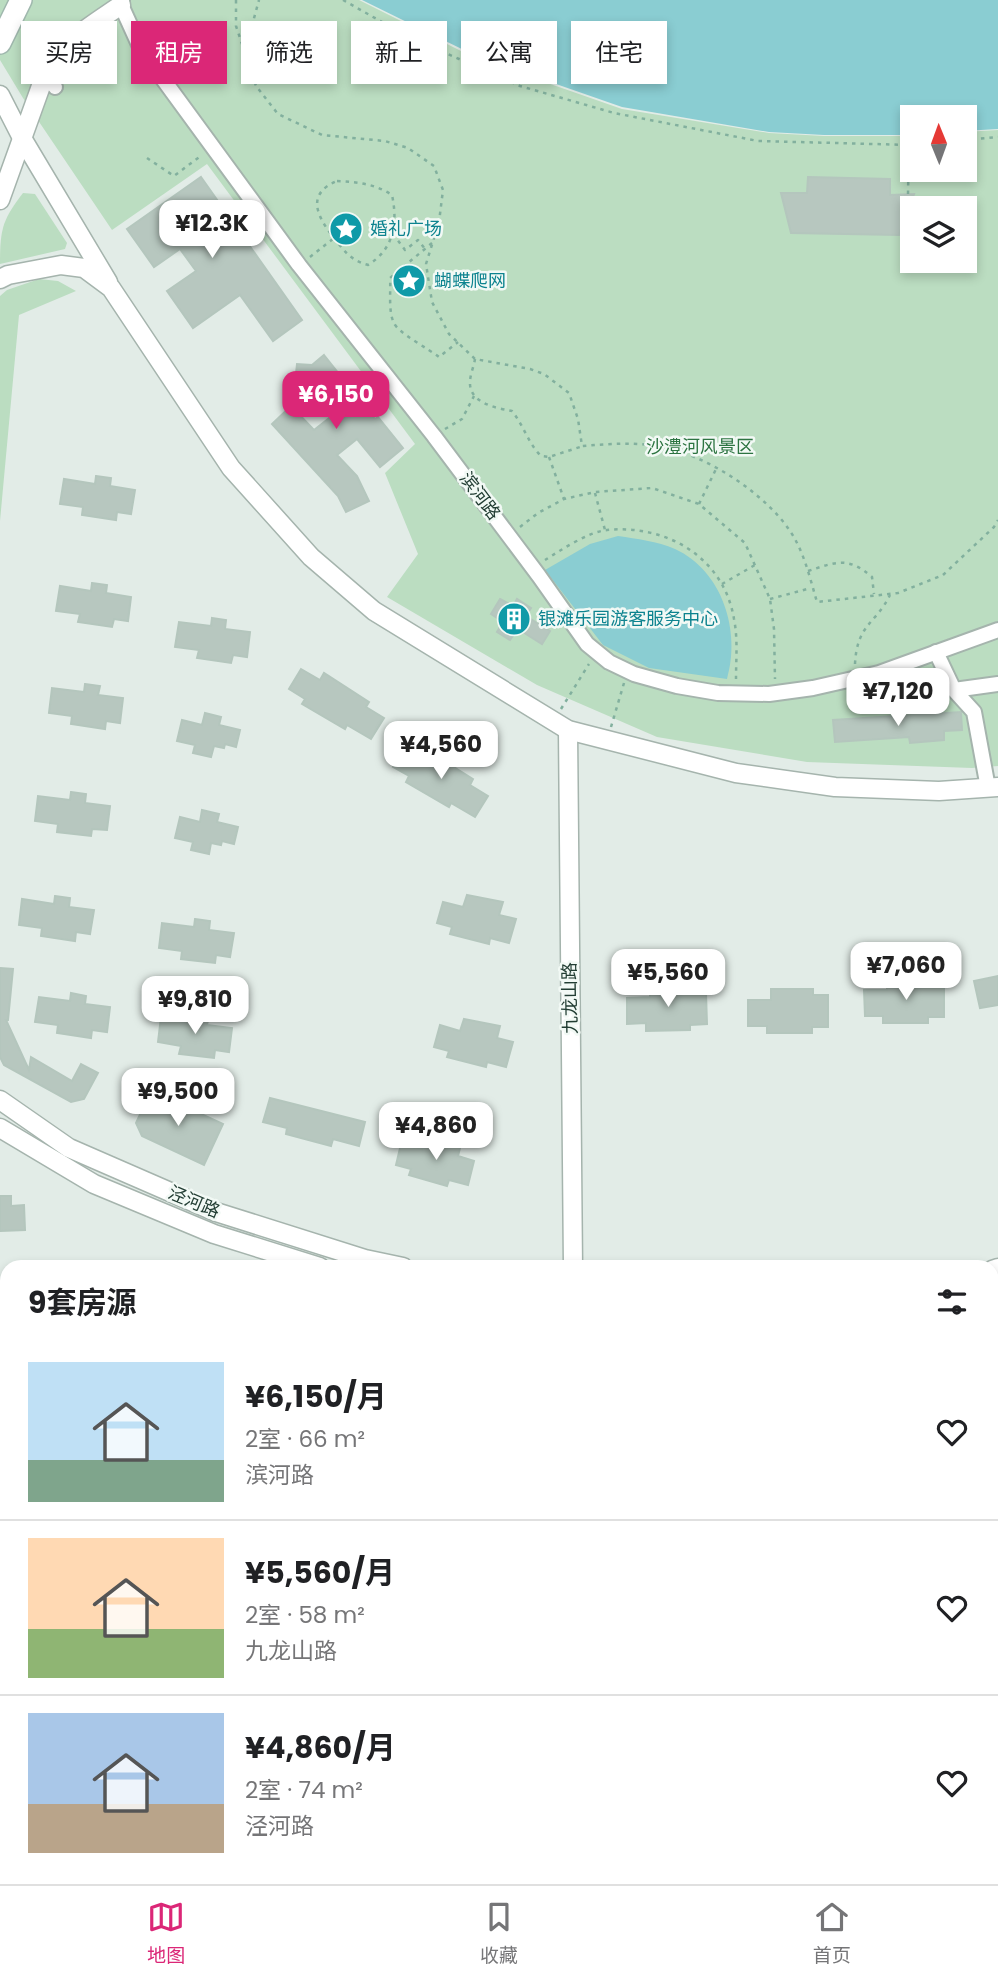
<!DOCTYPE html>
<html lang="zh">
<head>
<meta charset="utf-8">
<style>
  body { margin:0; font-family:Poppins,"Noto Sans SC",sans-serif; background:#f2f2f2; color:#202124; height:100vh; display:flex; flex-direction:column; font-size:26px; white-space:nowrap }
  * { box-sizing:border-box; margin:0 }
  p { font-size:23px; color:#757577 }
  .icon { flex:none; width:38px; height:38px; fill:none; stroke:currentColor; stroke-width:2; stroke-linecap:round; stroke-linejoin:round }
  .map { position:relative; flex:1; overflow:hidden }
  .panel { position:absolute; left:0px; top:1260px; width:999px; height:625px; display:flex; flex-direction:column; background:#fff; border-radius:21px 21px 0 0; box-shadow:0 4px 10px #0003 }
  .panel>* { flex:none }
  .top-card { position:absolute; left:21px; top:21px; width:957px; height:63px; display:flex; gap:14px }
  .needle { width:46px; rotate:359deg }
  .fabs { position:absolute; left:900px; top:105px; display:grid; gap:14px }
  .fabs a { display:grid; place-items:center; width:77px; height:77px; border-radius:0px; background:#fff; box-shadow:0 4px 10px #0003; font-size:35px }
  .price { position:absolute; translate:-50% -60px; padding:0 16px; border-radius:14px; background:#fff; color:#222; font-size:23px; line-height:46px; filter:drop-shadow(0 2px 4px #0008) }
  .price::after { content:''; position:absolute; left:50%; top:42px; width:21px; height:16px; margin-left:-10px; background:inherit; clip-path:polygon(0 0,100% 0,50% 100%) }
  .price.on { background:#db2777; color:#fff }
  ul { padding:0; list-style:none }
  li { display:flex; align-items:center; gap:21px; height:175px; padding:0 28px }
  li+li { border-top:2px solid #e0e0e0 }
  li span { display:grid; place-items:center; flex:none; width:196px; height:140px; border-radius:0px; color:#555 }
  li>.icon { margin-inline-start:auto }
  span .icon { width:84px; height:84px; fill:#fffc; stroke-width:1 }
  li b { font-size:30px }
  h2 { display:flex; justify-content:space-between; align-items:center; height:84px; padding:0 28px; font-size:30px }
  .chip { padding:0 24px; border-radius:0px; background:#fff; box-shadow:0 4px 10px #0003; font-size:24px; line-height:63px }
  .chip.on { background:#db2777; color:#fff }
  .tab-bar { display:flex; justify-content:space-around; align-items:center; height:98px; border-top:2px solid #e0e0e0; background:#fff; font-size:19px; color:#757577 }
  .tab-bar a { display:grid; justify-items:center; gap:4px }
  .tab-bar .on { color:#db2777 }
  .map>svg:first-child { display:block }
</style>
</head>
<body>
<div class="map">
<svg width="998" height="1884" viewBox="0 0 998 1884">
  <rect width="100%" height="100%" fill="#e2ece7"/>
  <path fill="#d0dcd5" d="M998 1307V1741H992V1309Z"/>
  <g fill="#bbddc1" fill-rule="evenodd">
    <path d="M0 0H359L473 57 622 109 769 133 824 136H912V170H964V132L998 130V766L972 768 807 762 657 737 537 685 387 597 418 554 385 473 415 444 207 164 112 230 23 98 0 60ZM912 208H964V261H912Z"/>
    <path d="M23 193 35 194 67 243 65 249 0 264C0 230 2 220 23 193Z"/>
    <path d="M39 279 58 281 76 291 19 315 0 521V296L7 290Z"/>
  </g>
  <g fill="#8acdd2">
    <path d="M362 0H998V129L964 131V117H912V135H824L769 132 622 107 476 56Z"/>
    <path d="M618 536C637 539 657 541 675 549 723 571 741 632 727 679L649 668 603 645 545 570 590 544Z"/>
  </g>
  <g fill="#b7c7bf" stroke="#b4c6bd" stroke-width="2">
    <path d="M201 177 302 320 273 341 240 295 193 328 167 291 196 271 180 249 154 267 127 229Z"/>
    <path d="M808 177 890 179V195L914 194 899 235 791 233 781 193H807Z"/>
    <path d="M324 355 375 419 378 417 403 448 380 467 357 439 337 455 357 476 369 501 346 512 338 496 272 424 291 406 314 430 333 415 317 394 294 392 297 364 312 365Z"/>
    <path d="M96 476 111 478 110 486 135 490 131 514 117 512 116 520 82 515 83 507 60 504 64 479 95 484Z"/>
    <path d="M92 583 107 585 106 593 131 597 128 621 114 619 112 627 78 622 80 614 56 611 60 586 91 591Z"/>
    <path d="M500 599 513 606 517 599 531 608 526 616 550 631 542 644 518 629 510 640 497 632 503 622 491 614Z"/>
    <path d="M212 618 226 620 225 629 250 632 247 657 233 655 231 663 197 658 199 650 175 647 179 622 211 626Z"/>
    <path d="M301 669 320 680 324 673 369 702 366 707 384 718 371 739 347 725 345 729 302 704 305 699 289 689Z"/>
    <path d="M85 684 100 686 98 695 123 698 120 723 106 721 105 729 71 724 72 716 49 713 52 688 84 692Z"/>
    <path d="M961 712 962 730 944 731V740L910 743 909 737 835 742 833 720Z"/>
    <path d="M205 713 221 717 219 725 240 730 236 747 225 744 224 748 214 746 211 757 193 753 195 745 177 741 182 720 202 725Z"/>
    <path d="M405 747 424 758 428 751 473 779 470 785 488 796 475 817 451 803 449 807 406 782 409 776 393 767Z"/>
    <path d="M71 792 86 794 85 803 110 806 107 830 92 829 91 836 57 832 58 824 35 821 38 796 70 800Z"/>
    <path d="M202 810 219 814 217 822 238 827 234 844 222 841 221 845 211 843 209 854 191 850 193 842 175 838 180 817 200 822Z"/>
    <path d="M467 895 503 902 499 915 516 919 509 943 490 938 489 944 450 934 452 927 437 923 443 902 463 907Z"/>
    <path d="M55 896 70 898 69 907 94 910 90 934 76 932 75 941 41 936 42 928 19 925 22 899 54 904Z"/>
    <path d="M195 919 210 921 209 930 234 933 230 957 216 955 215 963 181 959 182 951 159 948 162 923 194 927Z"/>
    <path d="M0 968 13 969 8 1020H6L29 1070 31 1057 72 1081 81 1064 98 1073 84 1099 71 1102 4 1065 0 1057Z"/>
    <path d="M998 976V1005L980 1008 974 981Z"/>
    <path d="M887 979H929V985H944V1017H928V1023H883V1016H865L864 990H887Z"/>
    <path d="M692 986V993H706L707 1024 690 1025V1030L646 1031V1023L627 1024V998L650 997V987Z"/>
    <path d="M771 989H813V995H828V1027H812V1033H767V1026H748V1000H771Z"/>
    <path d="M71 993 86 996 85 1004 110 1007 107 1032 92 1030 91 1038 57 1033 58 1025 35 1022 39 997 70 1001Z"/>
    <path d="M194 1014 209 1016 207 1025 232 1028 229 1052 215 1050 214 1058 179 1054 181 1046 158 1042 161 1017 193 1022Z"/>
    <path d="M464 1019 500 1026 497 1038 513 1042 506 1067 487 1062 486 1067 447 1057 449 1051 434 1047 440 1025 460 1031Z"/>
    <path d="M151 1091 223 1124 204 1165 142 1136 136 1123Z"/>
    <path d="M270 1098 365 1122 359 1146 333 1139 331 1146 286 1134 287 1128 263 1122Z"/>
    <path d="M425 1137 461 1144 458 1156 474 1161 468 1185 449 1180 447 1186 409 1175 411 1169 396 1165 401 1144 422 1149Z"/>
    <path d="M0 1196H11V1206L24 1205 25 1230 0 1231Z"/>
  </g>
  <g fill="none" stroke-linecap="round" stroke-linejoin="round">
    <defs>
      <g id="minor">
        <path d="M122 0 121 5 141 49 299 265 434 436 539 576 587 644 609 662 634 674 677 686 718 693 769 694 813 688 879 673 998 630"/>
        <path d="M46 72 55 87"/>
        <path d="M936 652 954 690 974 712 988 788"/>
        <path d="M954 690 998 684"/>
        <path d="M992 1779H998"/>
        <path d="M0 1789H7"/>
        <path d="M271 1884 998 1879"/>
      </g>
      <g id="tertiary">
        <path d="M0 95 22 138 108 282"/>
        <path d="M0 200 46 72C63 41 92 25 121 5"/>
        <path d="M0 279 8 275 61 265 84 268 111 288 231 468 311 557 374 611 568 730 736 773 835 787 939 791 998 787"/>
        <path d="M568 730 573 1267"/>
        <path d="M0 1100 69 1148 216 1212 365 1259 403 1267"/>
        <path d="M0 1128 94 1184 214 1234 320 1267"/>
        <path d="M992 1270 998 1268"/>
        <path d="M992 1291 998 1290"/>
        <path d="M588 1878V1884"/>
      </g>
      <path id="secondary" d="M0 43 21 0"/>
      <g id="trunk">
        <path d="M992 1813H998"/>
        <path d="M0 1821H7"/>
        <path d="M992 1849H998"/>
        <path d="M0 1853H7"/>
      </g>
    </defs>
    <use href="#minor" stroke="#a5b4ad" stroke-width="18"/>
    <use href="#tertiary" stroke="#a5b4ad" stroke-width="21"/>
    <use href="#secondary" stroke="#a0b8ae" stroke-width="24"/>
    <use href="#trunk" stroke="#c1c9c6" stroke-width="24"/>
    <g stroke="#82b09e" stroke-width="2.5" stroke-dasharray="3.5 5" stroke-linecap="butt">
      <path d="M236 0V26L256 86 278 114 322 135 385 141 408 148 434 166 443 190 439 222 426 264 432 302 449 334 475 359 530 369 544 374 569 393 578 419 582 446C607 444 632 442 657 446 705 453 773 497 796 541 806 560 811 582 817 602L898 593 943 575 994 527 998 520"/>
      <path d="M343 0 405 35 520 86 614 113 758 141 912 145"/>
      <path d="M245 51 259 0"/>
      <path d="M964 140 998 137"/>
      <path d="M147 158 174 176 202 155"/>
      <path d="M337 181C358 182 375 184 392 195 398 223 394 249 368 265 349 260 343 249 331 234 315 213 308 193 337 181Z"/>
      <path d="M908 194 909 145"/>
      <path d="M393 234 405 250 418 240 425 249"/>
      <path d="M432 243 390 278C391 290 388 312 394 323 398 333 429 349 439 357L458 342"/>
      <path d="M310 257 334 238"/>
      <path d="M475 359C474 366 470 375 470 382 469 403 496 408 512 411 524 426 528 443 541 456L549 457 580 447"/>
      <path d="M445 429 462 419 474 396"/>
      <path d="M549 457 564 499"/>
      <path d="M595 493 605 530"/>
      <path d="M699 504 717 467"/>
      <path d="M520 527 538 513 564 499 595 492 652 488 699 504 745 543 770 599 774 629 775 679"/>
      <path d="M545 560C561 550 588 532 607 530 667 524 724 558 734 619 738 639 736 659 736 679"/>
      <path d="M808 571C836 562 848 556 872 577L874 594"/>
      <path d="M722 584 755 565"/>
      <path d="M770 599 811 588"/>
      <path d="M855 664C857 624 875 625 890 595"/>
      <path d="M856 692 857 709"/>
      <path d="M561 709 589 664"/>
      <path d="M611 727 624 683"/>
    </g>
    <use href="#minor" stroke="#fff" stroke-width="14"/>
    <use href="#tertiary" stroke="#fff" stroke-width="18"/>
    <use href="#secondary" stroke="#fff" stroke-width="21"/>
    <use href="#trunk" stroke="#4a8672" stroke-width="21"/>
  </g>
  <defs>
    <symbol id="sight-disc" viewBox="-11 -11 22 22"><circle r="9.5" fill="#0f9aa8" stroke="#f2f9f5"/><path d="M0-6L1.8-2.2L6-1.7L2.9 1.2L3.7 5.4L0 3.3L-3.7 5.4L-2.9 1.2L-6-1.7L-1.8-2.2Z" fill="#fff"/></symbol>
    <symbol id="building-disc" viewBox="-11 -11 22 22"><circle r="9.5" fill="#0f9aa8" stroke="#f2f9f5"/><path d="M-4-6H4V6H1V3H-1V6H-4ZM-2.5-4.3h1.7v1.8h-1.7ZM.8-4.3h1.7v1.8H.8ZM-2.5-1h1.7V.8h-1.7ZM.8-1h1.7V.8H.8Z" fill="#fff"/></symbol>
  </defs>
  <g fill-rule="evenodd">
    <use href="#sight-disc" x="327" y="210" width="38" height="38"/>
    <use href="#sight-disc" x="390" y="262" width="38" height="38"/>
    <use href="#building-disc" x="495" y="600" width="38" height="38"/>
  </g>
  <g text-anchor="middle" stroke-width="5" stroke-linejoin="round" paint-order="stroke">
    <g font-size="18" fill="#0d838f" stroke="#f2f9f5" text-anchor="start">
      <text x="370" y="235">婚礼广场</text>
      <text x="434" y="287">蝴蝶爬网</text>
      <text x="538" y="625">银滩乐园游客服务中心</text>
    </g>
    <g font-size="18" fill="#2c7441" stroke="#f2f9f5">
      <text x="700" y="453">沙澧河风景区</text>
    </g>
    <g font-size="18" fill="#223d33" stroke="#f2f9f5">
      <text transform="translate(480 496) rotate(53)" y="6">滨河路</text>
      <text transform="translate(570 998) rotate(-91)" y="6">九龙山路</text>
      <text transform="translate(194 1202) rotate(23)" y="6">泾河路</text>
    </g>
  </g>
</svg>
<div class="fabs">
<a><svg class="needle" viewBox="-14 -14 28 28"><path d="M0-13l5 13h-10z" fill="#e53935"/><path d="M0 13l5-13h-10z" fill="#757577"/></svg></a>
<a><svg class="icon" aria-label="layers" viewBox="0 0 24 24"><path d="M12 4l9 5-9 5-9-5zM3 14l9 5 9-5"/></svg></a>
</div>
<b class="price" style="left:212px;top:260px">¥12.3K</b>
<b class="price on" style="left:336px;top:431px">¥6,150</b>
<b class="price" style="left:898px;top:728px">¥7,120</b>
<b class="price" style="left:441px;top:781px">¥4,560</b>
<b class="price" style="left:906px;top:1002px">¥7,060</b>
<b class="price" style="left:668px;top:1009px">¥5,560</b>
<b class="price" style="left:195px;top:1036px">¥9,810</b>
<b class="price" style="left:178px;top:1128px">¥9,500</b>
<b class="price" style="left:436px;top:1162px">¥4,860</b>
<div class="top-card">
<a class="chip">买房</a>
<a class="chip on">租房</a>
<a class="chip">筛选</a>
<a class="chip">新上</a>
<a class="chip">公寓</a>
<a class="chip">住宅</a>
</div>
<section class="panel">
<h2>9套房源<svg class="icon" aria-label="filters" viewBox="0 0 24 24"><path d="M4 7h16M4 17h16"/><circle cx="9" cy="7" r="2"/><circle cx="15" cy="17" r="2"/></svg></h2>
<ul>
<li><span style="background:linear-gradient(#bfe0f5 70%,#7fa58c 0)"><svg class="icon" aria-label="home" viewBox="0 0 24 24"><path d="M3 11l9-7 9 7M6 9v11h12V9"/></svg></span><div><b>¥6,150/月</b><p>2室 · 66 m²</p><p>滨河路</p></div><svg class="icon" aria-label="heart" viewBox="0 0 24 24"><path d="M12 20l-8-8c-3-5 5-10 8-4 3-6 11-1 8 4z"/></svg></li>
<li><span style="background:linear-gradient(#ffd9b3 65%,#8fb573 0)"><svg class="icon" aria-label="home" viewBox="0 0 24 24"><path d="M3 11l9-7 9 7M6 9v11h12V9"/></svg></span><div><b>¥5,560/月</b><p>2室 · 58 m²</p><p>九龙山路</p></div><svg class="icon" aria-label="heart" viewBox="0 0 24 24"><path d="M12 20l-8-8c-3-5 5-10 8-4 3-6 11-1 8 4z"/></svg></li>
<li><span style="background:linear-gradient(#a9c7e8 65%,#b9a48a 0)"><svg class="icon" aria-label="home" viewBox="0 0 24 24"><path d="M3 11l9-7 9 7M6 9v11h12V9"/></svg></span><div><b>¥4,860/月</b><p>2室 · 74 m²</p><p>泾河路</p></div><svg class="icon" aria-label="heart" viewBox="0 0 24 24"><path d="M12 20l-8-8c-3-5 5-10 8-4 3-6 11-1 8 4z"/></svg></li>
</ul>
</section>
</div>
<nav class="tab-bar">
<a class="on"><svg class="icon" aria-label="map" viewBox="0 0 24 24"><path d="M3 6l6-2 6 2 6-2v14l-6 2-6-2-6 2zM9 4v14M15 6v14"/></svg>地图</a>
<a><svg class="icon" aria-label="saved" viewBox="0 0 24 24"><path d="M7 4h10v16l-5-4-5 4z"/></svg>收藏</a>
<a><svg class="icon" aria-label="home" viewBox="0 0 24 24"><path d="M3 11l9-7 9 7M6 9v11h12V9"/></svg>首页</a>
</nav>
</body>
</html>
